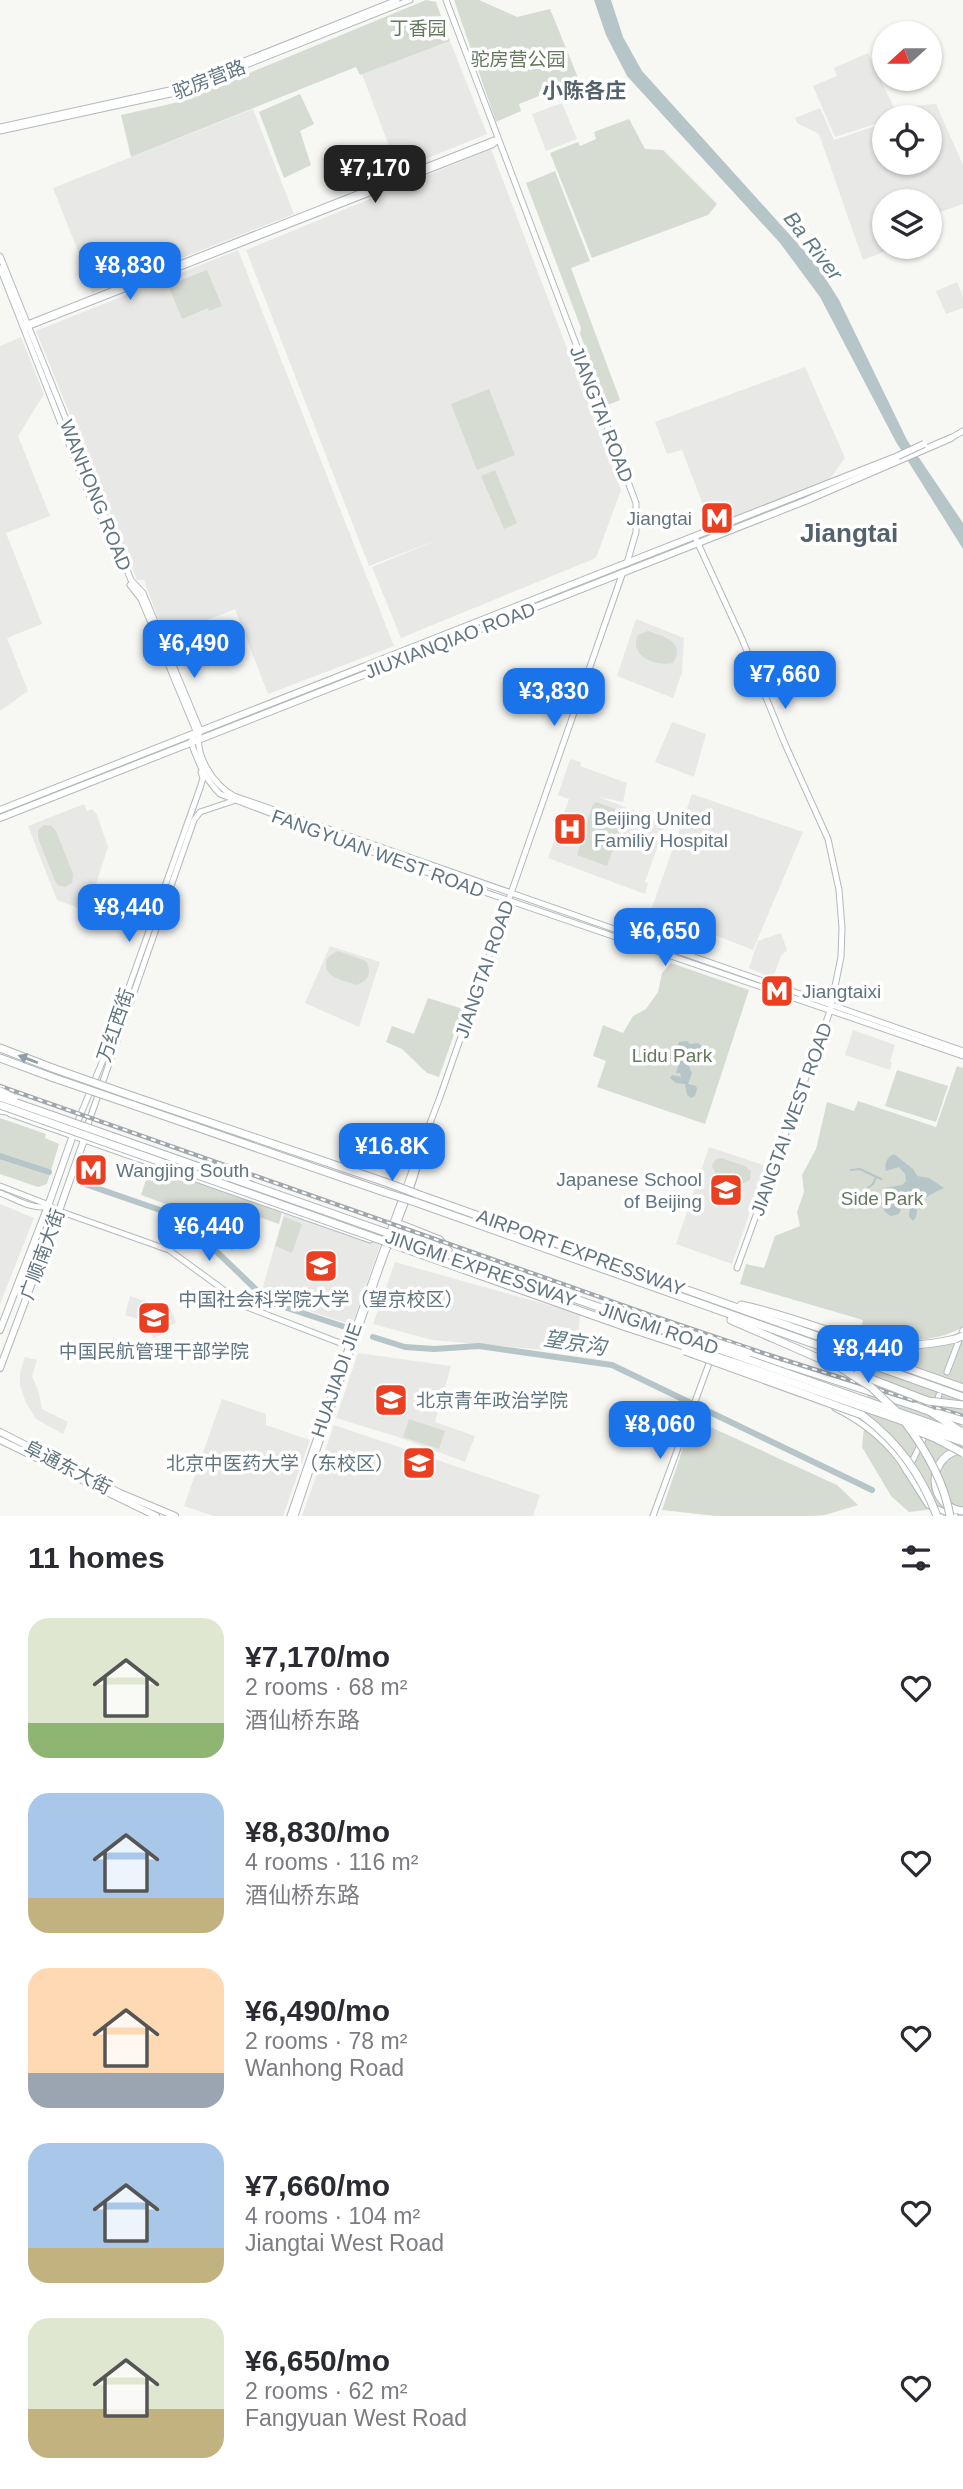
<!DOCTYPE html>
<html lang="en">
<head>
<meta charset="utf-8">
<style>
  body { margin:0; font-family:Helvetica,"Noto Sans SC",sans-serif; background:#f2f2f3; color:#2b2b33; height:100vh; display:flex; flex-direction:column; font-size:26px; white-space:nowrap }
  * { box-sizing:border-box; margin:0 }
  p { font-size:23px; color:#7c7c81 }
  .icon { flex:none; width:38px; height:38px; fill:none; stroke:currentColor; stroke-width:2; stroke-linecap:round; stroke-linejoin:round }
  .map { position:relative; height:1516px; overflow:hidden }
  .drawer { display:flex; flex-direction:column; background:#fff; flex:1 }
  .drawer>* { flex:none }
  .needle { width:46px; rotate:249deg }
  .tools { position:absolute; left:872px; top:21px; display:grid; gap:14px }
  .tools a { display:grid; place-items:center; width:70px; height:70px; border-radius:50%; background:#fff; box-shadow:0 2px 5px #0004; font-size:35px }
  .price { position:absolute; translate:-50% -60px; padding:0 16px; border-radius:14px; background:#1a73e8; color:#fff; font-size:23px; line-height:46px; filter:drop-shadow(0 2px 4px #0008) }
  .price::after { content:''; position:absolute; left:50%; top:42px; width:21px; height:16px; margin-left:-10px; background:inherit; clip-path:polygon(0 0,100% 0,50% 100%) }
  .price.on { background:#222; color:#fff }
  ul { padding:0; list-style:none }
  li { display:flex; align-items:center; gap:21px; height:175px; padding:0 28px }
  li span { display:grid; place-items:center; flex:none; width:196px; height:140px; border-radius:21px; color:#555 }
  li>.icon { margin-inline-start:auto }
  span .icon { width:84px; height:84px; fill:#fffc; stroke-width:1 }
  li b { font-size:30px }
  h2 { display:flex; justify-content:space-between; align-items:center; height:84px; padding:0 28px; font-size:30px }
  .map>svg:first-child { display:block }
</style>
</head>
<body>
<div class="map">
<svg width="963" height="1516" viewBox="0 0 963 1516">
  <rect width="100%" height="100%" fill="#f7f7f4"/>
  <g fill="#e8e8e7">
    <path d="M450 41 487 134 398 170 362 74Z"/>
    <path d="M868 53 895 110 880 117 881 122 835 137 813 86 837 76 834 68Z"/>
    <path d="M562 103 577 139 546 151 532 114Z"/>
    <path d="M936 104 963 165V204L929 216V201H884V233L881 234 886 251 863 260 819 134 797 123 795 118 820 108 834 140 884 123V163H929V117H885L902 107Z"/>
    <path d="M253 109 294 214 92 293 87 281 89 279 53 188Z"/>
    <path d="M491 149 621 490 596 558 401 638 372 567 440 539 369 566 246 250Z"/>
    <path d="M238 250 394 646 268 694 235 609 165 637 144 580H137L36 331Z"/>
    <path d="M957 282 963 297V308L946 314 936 291Z"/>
    <path d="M21 337 44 394 18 436 50 516 6 533 42 624 7 638 28 691 0 711V346Z"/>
    <path d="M805 367 845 458 829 480 724 521 707 515 682 450 667 454 655 422Z"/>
    <path d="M636 619 684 638 682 672 673 698 617 676Z"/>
    <path d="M672 722 706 734 694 777 655 762Z"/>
    <path d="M570 759 581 762 580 766 627 783 623 802 599 797 666 823 645 882 648 883 645 894 548 858 569 799 558 795Z"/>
    <path d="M692 794 803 832 753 950 694 927 686 949 643 933Z"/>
    <path d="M84 804 87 811 92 809 97 815 108 847 87 911 57 900 28 826Z"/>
    <path d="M781 933 787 950 781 956 773 978 749 968 758 941Z"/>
    <path d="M330 946 380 962 359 1027 305 1003Z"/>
    <path d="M853 1030 895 1045 890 1062 892 1063 890 1070 845 1055Z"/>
    <path d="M709 1147 766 1166 732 1264 676 1244Z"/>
    <path d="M0 1204 34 1218 0 1304Z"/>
    <path d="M285 1210 381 1243 352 1325 273 1299 262 1290Z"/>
    <path d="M395 1262 580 1314 577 1353 432 1340 373 1324Z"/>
    <path d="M130 1296 156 1305 159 1309 169 1305 176 1323 161 1329V1335L153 1338 145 1321 125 1315Z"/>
    <path d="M358 1353 451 1366 435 1422 475 1436 465 1462 395 1436 336 1418Z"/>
    <path d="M25 1357 37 1360 32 1376 39 1393 42 1409 68 1422 63 1434 36 1419 26 1403 20 1385V1373Z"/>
    <path d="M222 1399 266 1414V1425L310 1440 283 1516H213L184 1506Z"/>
    <path d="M334 1425 540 1495 533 1516H302Z"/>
  </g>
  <g fill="#d7dcd3">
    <path d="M426 0 436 2 450 41 360 75 356 67 131 157 121 115 179 102Z"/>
    <path d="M454 0H479L517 17 550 9 579 80 519 104 521 111 496 122Z"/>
    <path d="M300 94 314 124 300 131 311 165 284 178 259 112Z"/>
    <path d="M629 119 645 149 663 150 717 204 708 215 592 258 550 153 578 142 580 146 596 139 594 132Z"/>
    <path d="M555 171 590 261 571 268 620 400 608 405 580 334 581 328 526 183Z"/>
    <path d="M207 270 222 306 209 311 208 308 182 319 168 285Z"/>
    <path d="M489 389 515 455 477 470 451 404Z"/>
    <path d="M495 470 517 523 504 529 481 476Z"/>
    <path d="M648 631C665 637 686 642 673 663 656 667 628 656 638 635Z"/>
    <path d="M596 802 626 813 607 866 577 855 592 806Z"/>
    <path d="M44 825 51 826 56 831 73 874 72 883 65 887 58 885 55 881 38 838V830Z"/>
    <path d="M338 951 366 961C372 973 369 980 357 985 346 981 325 979 326 963 327 956 332 954 338 951Z"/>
    <path d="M671 963 749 990 705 1124 597 1087 606 1061 593 1056 603 1025 623 1033 633 1016 646 1009 658 992 662 973Z"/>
    <path d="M428 998 463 1009 439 1077 427 1073 402 1049 386 1042 392 1026 414 1034Z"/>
    <path d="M957 1066 963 1068V1327C932 1345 892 1341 859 1337L863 1320 740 1284 746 1264 764 1268 775 1236 800 1226 797 1212 804 1192 802 1175 816 1149 827 1102 854 1111 858 1101 936 1127Z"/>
    <path d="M897 1070 948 1086 936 1122 885 1106Z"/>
    <path d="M0 1118 46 1134 45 1138 59 1144 47 1184 38 1187 0 1174Z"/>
    <path d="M721 1158 745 1166 751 1171 750 1180 740 1185 717 1177 712 1166 715 1160Z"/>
    <path d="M152 1161 283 1209 279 1224 253 1215 246 1219 232 1251 201 1222 179 1209 141 1195Z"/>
    <path d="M284 1217 302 1224 292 1253 275 1246Z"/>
    <path d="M963 1339V1516H943L941 1508 909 1512 891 1496 862 1447 872 1347 953 1343Z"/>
    <path d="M409 1419 445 1431 439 1449 403 1437Z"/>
    <path d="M693 1419 837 1485 858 1505 825 1515 812 1516H716L662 1510Z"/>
  </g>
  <g fill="#b6c5c8">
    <path d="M594 0H611L623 37 642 71 817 265 839 300 907 440 963 523V549L896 442 820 297 780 243 627 76 606 35Z"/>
    <path d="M687 1041 690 1044 698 1043 703 1047 702 1064H690L689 1066 692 1073 688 1084 696 1086 697 1089 695 1096 691 1098 687 1095 685 1084 676 1083 670 1078 672 1075 681 1077 680 1073H676L680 1061 676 1058 669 1059 676 1052 679 1042Z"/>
    <path d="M894 1154 913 1169 917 1176 929 1178 944 1188C936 1192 925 1196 919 1205 915 1211 919 1215 913 1221L909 1217 910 1205H903L899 1214 891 1216 885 1212 880 1201 884 1188 902 1185 906 1181 905 1174 899 1167 886 1171C884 1164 887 1157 894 1154Z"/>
  </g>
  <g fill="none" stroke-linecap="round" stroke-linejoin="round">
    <g stroke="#b6c5c8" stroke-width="2">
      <path d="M851 1170 860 1169 881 1179"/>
      <path d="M855 1198 873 1184 876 1177"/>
    </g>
    <g stroke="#b6c5c8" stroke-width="6">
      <path d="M0 1156 49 1172"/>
      <path d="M79 1182 160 1210 190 1226 269 1302 348 1328"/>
      <path d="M373 1337 405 1347 434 1349 479 1346 612 1365 872 1490"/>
    </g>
    <defs>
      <g id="secondary">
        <path d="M446 0 636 503V532L627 563"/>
        <path d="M0 127 174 89 397 0"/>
        <path d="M0 131 175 93 410 0"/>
        <path d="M0 256 131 580 143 593 200 730C193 753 213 785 234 796L963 1051"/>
        <path d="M0 268 89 495 96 506 119 560"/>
        <path d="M25 325 494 140"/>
        <path d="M27 327 492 145 498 140"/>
        <path d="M951 438 963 431"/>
        <path d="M695 537 742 639 785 744 828 839 839 890 842 928 841 957 830 1011 737 1268"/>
        <path d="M130 585 141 599 196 731 191 742C198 762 205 779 220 794L417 869 963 1056"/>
        <path d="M10 1114 370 1240"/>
        <path d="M78 1121 103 1060 200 788 203 778 201 772"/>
        <path d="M88 1124 194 820 200 812 233 801"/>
        <path d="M0 1186 44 1203 59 1211 169 1250 247 1307 348 1346"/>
        <path d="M0 1193C14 1198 34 1211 48 1206"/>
        <path d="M397 1222 440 1239 452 1254"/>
        <path d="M947 1372 963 1330"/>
        <path d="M835 1408C863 1422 892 1444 907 1472"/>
        <path d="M932 1415 939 1395"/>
        <path d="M925 1435 907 1472 928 1505 955 1516"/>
        <path d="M290 1516C338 1375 387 1235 440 1097L623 572"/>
        <path d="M295 1516C324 1428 354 1341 385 1254 393 1234 422 1166 420 1149"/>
        <path d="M653 1516 711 1358"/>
      </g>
      <g id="primary">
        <path d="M0 810 898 456"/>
        <path d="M0 818 805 501 951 438"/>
        <path d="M0 1330 48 1206 78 1121"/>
        <path d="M0 1368 59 1211 84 1140 88 1124"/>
        <path d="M0 1432 120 1493 175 1516"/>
        <path d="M0 1440 156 1516"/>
      </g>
      <g id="highway">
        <path d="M0 1048 55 1069"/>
        <path d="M0 1058 54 1078"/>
        <path d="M135 1097 388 1183"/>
        <path d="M133 1105 384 1192"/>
        <path d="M0 1110 17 1113"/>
        <path d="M417 1194 963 1388"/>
        <path d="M415 1202 963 1397"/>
        <path d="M741 1305C820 1321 869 1360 955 1339"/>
        <path d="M731 1320 770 1337"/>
        <path d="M749 1353 777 1362"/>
        <path d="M766 1364 791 1366 915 1406"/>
        <path d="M959 1450C925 1459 928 1507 963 1511"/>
      </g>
    </defs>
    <use href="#secondary" stroke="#b2b9bd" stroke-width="7"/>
    <use href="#primary" stroke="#b1b7ba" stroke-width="8"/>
    <use href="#highway" stroke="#b0b6b9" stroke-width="9"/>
    <use href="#secondary" stroke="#fff" stroke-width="5"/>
    <use href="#primary" stroke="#fff" stroke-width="6"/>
    <use href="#highway" stroke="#fff" stroke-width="7"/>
    <defs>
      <path id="rail" d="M0 1086 645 1313 772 1356 963 1416"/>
    </defs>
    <use href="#rail" stroke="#9ea7ac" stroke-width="4.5"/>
    <use href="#rail" stroke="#fff" stroke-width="2" stroke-dasharray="5" stroke-linecap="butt"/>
    <defs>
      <path id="primary-bridge" d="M898 456 924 444"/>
      <g id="highway-bridge">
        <path d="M55 1069 135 1097"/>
        <path d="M54 1078 133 1105"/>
        <path d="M0 1091 14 1098"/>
        <path d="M0 1097 963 1435"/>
        <path d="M0 1105 626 1327 751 1368 963 1442"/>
        <path d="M388 1183 417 1194"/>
        <path d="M384 1192 415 1202"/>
        <path d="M627 1313 749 1353"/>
        <path d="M770 1337 841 1368 871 1387 895 1410"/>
        <path d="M955 1339 963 1336"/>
        <path d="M685 1351 862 1415C898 1442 921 1474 937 1516"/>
        <path d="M858 1374 928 1401 963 1405"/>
        <path d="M915 1406 931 1412 960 1431"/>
        <path d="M937 1413 963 1421"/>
        <path d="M905 1422C926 1450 944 1481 950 1516"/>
        <path d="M910 1428 935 1438 963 1453"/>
      </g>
    </defs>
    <use href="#primary-bridge" stroke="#b1b7ba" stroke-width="8" stroke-linecap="butt"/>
    <use href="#highway-bridge" stroke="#b0b6b9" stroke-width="9" stroke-linecap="butt"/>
    <use href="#primary-bridge" stroke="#fff" stroke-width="6"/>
    <use href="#highway-bridge" stroke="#fff" stroke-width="7"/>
  </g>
  <defs><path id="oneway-solid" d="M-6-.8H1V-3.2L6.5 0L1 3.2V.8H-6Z" transform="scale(1.75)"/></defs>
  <use fill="#909ea6" href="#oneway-solid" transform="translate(28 1059) rotate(-159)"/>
  <defs>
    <symbol id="metro-square" viewBox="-11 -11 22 22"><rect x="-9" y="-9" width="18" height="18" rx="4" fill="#ea3f21" stroke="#fff"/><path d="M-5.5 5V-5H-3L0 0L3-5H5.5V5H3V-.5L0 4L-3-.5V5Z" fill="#fff"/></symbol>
    <symbol id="hospital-square" viewBox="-11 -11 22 22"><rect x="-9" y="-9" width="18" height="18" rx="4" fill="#ea3f21" stroke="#fff"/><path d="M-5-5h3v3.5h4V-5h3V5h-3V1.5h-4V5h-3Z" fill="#fff"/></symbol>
    <symbol id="school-square" viewBox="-11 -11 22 22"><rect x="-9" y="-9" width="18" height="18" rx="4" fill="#ea3f21" stroke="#fff"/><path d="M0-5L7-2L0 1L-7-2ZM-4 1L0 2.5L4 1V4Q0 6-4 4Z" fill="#fff"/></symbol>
    <symbol id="university-square" viewBox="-11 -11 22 22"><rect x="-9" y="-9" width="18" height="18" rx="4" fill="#ea3f21" stroke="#fff"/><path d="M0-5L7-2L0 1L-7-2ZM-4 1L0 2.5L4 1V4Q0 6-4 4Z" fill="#fff"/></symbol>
  </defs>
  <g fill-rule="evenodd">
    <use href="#metro-square" x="698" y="499" width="38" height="38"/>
    <use href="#hospital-square" x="551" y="810" width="38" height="38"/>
    <use href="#metro-square" x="758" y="972" width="38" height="38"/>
    <use href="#metro-square" x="72" y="1151" width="38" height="38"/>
    <use href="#school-square" x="707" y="1171" width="38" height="38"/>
    <use href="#university-square" x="302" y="1247" width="38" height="38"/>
    <use href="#university-square" x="135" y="1299" width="38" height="38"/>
    <use href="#university-square" x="372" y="1381" width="38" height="38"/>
    <use href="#university-square" x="400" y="1444" width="38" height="38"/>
  </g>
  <g text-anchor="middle" stroke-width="7" stroke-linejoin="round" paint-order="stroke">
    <g font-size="19" fill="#667860" stroke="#fff">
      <text x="418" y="35">丁香园</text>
      <text x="518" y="66">驼房营公园</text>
      <text x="672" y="1062">Lidu Park</text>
      <text x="882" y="1205">Side Park</text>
    </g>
    <g font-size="19" fill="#617580" stroke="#fff">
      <text transform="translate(209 79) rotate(-21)" y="7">驼房营路</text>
      <text transform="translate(602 414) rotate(69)" y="7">JIANGTAI ROAD</text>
      <text transform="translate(96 495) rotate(68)" y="7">WANHONG ROAD</text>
      <text transform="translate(450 640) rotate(-21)" y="7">JIUXIANQIAO ROAD</text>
      <text transform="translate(378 853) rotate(20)" y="7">FANGYUAN WEST ROAD</text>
      <text transform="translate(484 969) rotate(-71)" y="7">JIANGTAI ROAD</text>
      <text transform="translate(115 1025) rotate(-71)" y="7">万红西街</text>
      <text transform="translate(791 1119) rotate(-70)" y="7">JIANGTAI WEST ROAD</text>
      <text transform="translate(581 1252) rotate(20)" y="7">AIRPORT EXPRESSWAY</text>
      <text transform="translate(42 1254) rotate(-70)" y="7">广顺南大街</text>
      <text transform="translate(481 1268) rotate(19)" y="7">JINGMI EXPRESSWAY</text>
      <text transform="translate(659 1328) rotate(19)" y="7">JINGMI ROAD</text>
      <text transform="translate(336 1380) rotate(-71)" y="7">HUAJIADI JIE</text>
      <text transform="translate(68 1467) rotate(27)" y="7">阜通东大街</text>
    </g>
    <g font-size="19" fill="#617580" stroke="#fff" text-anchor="start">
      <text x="692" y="525" text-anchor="end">Jiangtai</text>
      <text x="594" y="825">Beijing United<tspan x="594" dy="22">Familiy Hospital</tspan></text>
      <text x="802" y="998">Jiangtaixi</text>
      <text x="116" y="1177">Wangjing South</text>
      <text x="702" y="1186" text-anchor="end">Japanese School<tspan x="702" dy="22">of Beijing</tspan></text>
      <text x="321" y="1306" text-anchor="middle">中国社会科学院大学（望京校区）</text>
      <text x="154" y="1358" text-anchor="middle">中国民航管理干部学院</text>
      <text x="416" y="1407">北京青年政治学院</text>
      <text x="394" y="1470" text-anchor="end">北京中医药大学（东校区）</text>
    </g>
    <g font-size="21" font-weight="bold" fill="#53626b" stroke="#fff">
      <text x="584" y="98">小陈各庄</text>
    </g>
    <g font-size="21" font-style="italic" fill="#607b82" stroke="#fff">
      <text transform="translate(813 246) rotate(52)" y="7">Ba River</text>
      <text transform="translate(575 1343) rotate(9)" y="7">望京沟</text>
    </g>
    <g font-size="26" font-weight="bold" fill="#53626b" stroke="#fff">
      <text x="849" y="542">Jiangtai</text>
    </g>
  </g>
</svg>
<div class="tools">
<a><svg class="needle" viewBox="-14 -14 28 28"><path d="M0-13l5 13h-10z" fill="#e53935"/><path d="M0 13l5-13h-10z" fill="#7c7c81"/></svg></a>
<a><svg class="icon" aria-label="locate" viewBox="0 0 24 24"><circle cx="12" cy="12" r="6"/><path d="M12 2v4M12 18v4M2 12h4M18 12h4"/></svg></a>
<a><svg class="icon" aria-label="layers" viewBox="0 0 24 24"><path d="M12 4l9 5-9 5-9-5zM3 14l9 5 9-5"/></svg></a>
</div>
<b class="price on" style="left:375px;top:205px">¥7,170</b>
<b class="price" style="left:130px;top:302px">¥8,830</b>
<b class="price" style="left:194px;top:680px">¥6,490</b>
<b class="price" style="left:785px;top:711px">¥7,660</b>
<b class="price" style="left:554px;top:728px">¥3,830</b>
<b class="price" style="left:129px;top:944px">¥8,440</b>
<b class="price" style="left:665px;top:968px">¥6,650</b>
<b class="price" style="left:392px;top:1183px">¥16.8K</b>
<b class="price" style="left:209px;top:1263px">¥6,440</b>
<b class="price" style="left:868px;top:1385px">¥8,440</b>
<b class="price" style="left:660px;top:1461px">¥8,060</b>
</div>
<section class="drawer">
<h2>11 homes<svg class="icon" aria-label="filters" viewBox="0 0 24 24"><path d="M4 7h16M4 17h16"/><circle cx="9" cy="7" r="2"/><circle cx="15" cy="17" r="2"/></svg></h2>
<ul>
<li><span style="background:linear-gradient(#dfe7d0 75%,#8fb573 0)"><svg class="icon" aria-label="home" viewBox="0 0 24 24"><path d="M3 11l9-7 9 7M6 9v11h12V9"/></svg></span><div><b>¥7,170/mo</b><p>2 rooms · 68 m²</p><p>酒仙桥东路</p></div><svg class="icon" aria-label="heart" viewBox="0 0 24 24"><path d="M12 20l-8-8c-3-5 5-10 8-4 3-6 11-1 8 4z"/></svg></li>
<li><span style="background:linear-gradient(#a9c7e8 75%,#c2b280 0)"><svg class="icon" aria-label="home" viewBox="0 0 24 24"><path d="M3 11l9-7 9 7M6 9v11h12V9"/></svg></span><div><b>¥8,830/mo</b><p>4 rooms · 116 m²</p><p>酒仙桥东路</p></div><svg class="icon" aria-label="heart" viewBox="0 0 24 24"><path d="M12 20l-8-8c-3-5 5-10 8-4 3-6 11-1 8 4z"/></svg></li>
<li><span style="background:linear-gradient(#ffd9b3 75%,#9aa5b1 0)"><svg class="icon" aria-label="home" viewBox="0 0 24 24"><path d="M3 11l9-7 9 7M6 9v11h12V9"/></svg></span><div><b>¥6,490/mo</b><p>2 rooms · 78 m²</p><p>Wanhong Road</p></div><svg class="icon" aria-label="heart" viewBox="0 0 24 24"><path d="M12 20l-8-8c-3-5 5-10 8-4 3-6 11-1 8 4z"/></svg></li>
<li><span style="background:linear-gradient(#a9c7e8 75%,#c2b280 0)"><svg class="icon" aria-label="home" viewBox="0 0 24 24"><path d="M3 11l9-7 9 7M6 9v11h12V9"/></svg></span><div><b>¥7,660/mo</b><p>4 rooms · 104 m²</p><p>Jiangtai West Road</p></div><svg class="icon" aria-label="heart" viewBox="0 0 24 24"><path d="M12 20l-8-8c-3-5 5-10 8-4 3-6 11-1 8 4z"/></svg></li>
<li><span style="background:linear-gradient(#dfe7d0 65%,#c2b280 0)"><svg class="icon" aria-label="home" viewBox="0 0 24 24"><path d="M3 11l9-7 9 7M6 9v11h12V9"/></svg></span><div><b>¥6,650/mo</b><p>2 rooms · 62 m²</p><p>Fangyuan West Road</p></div><svg class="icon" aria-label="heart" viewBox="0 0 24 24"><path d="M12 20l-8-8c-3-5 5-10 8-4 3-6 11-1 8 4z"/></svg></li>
</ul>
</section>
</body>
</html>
